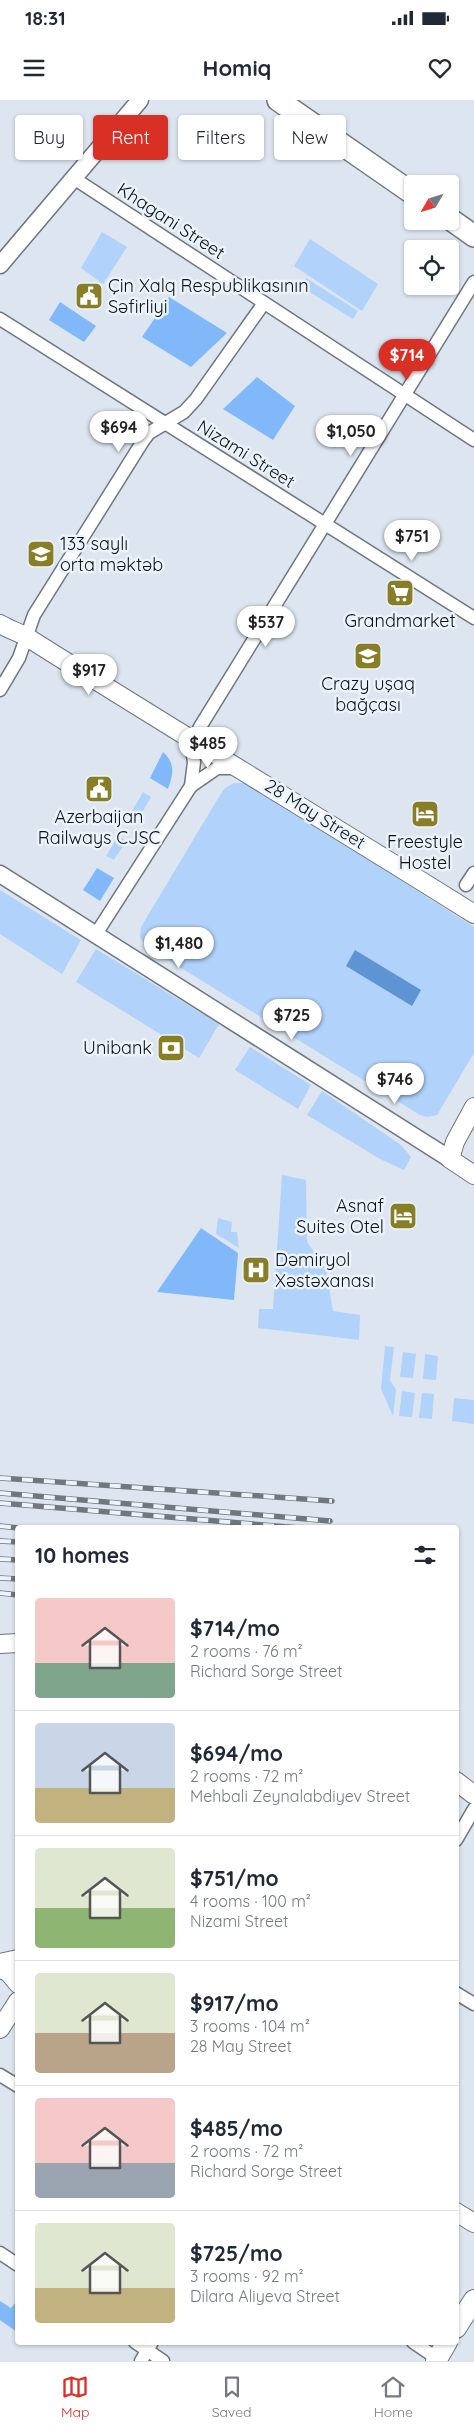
<!DOCTYPE html>
<html lang="en">
<head>
<meta charset="utf-8">
<style>
  body { margin:0; font-family:Quicksand,sans-serif; background:#f6f6f7; color:#1f2937; height:100vh; display:flex; flex-direction:column; font-size:19px; white-space:nowrap }
  * { box-sizing:border-box; margin:0 }
  p { font-size:16px; color:#747a83 }
  .icon { flex:none; width:28px; height:28px; fill:none; stroke:currentColor; stroke-width:2; stroke-linecap:round; stroke-linejoin:round }
  .map { position:relative; flex:1; overflow:hidden }
  .side { position:absolute; left:15px; top:1425px; width:444px; height:820px; display:flex; flex-direction:column; background:#fff; border-radius:5px; box-shadow:0 1px 4px #0004 }
  .side>* { flex:none }
  .guide { position:absolute; left:15px; top:15px; width:445px; height:45px; display:flex; gap:10px }
  .needle { width:32px; rotate:231deg }
  .fabs { position:absolute; left:404px; top:75px; display:grid; gap:10px }
  .fabs a { display:grid; place-items:center; width:55px; height:55px; border-radius:5px; background:#fff; box-shadow:0 1px 4px #0004; font-size:25px }
  .price { position:absolute; translate:-50% -42px; padding:0 11px; border-radius:18px; background:#fff; color:#222; font-size:16px; line-height:32px; filter:drop-shadow(0 1px 2px #0008) }
  .price::after { content:''; position:absolute; left:50%; top:30px; width:15px; height:11px; margin-left:-8px; background:inherit; clip-path:polygon(0 0,100% 0,50% 100%) }
  .price.current { background:#d93025; color:#fff }
  ul { padding:0; list-style:none }
  li { display:flex; align-items:center; gap:15px; height:125px; padding:0 20px }
  li+li { border-top:1px solid #e0e1e3 }
  li span { display:grid; place-items:center; flex:none; width:140px; height:100px; border-radius:5px; color:#555 }
  li>.icon { margin-inline-start:auto }
  span .icon { width:60px; height:60px; fill:#fffc; stroke-width:1 }
  li b { font-size:21px }
  h2 { display:flex; justify-content:space-between; align-items:center; height:60px; padding:0 20px; font-size:21px }
  .chip { padding:0 18px; border-radius:5px; background:#fff; box-shadow:0 1px 4px #0004; font-size:18px; line-height:45px }
  .chip.current { background:#d93025; color:#fff }
  .status { display:flex; justify-content:space-between; align-items:center; height:35px; padding:0 25px; background:#fff; direction:ltr }
  .status svg { height:14px; fill:currentColor }
  header { display:flex; justify-content:space-between; align-items:center; height:65px; padding:0 20px; background:#fff; font-size:22px; font-weight:700 }
  .dock { display:flex; justify-content:space-around; align-items:center; height:70px; border-top:1px solid #e0e1e3; background:#fff; font-size:14px; color:#747a83 }
  .dock a { display:grid; justify-items:center; gap:2px }
  .dock .current { color:#d93025 }
  .map>svg:first-child { display:block }
</style>
</head>
<body>
<div class="status"><b>18:31</b><svg viewBox="0 0 49 12"><path d="M0 12V9h3v3zM5 12V6h3v6zM10 12V3h3v9zM15 12V0h3v12zM26 1h20v11H26zM47 4h2v5h-2z"/></svg></div>
<header><svg class="icon" aria-label="menu" viewBox="0 0 24 24"><path d="M4 6h16M4 12h16M4 18h16"/></svg>Homiq<svg class="icon" aria-label="heart" viewBox="0 0 24 24"><path d="M12 20l-8-8c-3-5 5-10 8-4 3-6 11-1 8 4z"/></svg></header>
<div class="map">
<svg width="474" height="2261" viewBox="0 0 474 2261">
  <rect width="100%" height="100%" fill="#dde6f0"/>
  <g fill="#b1d2fb">
    <path d="M102 132 127 147 103 184 81 168Z"/>
    <path d="M310 139 378 184 362 211 294 166Z"/>
    <path d="M306 178 358 211 353 219 300 186Z"/>
    <path d="M234 683H244L271 697 474 827V953L437 1015 427 1017 420 1015 147 847 140 837 141 827 217 700 225 688Z"/>
    <path d="M143 692 151 697 140 716 132 711Z"/>
    <path d="M118 736 126 741 114 760 106 756Z"/>
    <path d="M0 790 81 840 62 874 0 834Z"/>
    <path d="M96 849 219 924 199 958 76 882Z"/>
    <path d="M250 947 311 985 298 1009 235 970Z"/>
    <path d="M322 991 401 1045 411 1057 404 1070 380 1059 307 1015Z"/>
    <path d="M282 1075 306 1080 307 1142 326 1169 333 1211 360 1215 359 1240 258 1228 259 1209H273Z"/>
    <path d="M218 1118 232 1122 231 1132H237L239 1148 216 1134Z"/>
    <path d="M385 1246 394 1247 390 1280 396 1290 393 1316 381 1289Z"/>
    <path d="M403 1252 416 1254 413 1278 400 1277Z"/>
    <path d="M425 1254 438 1256 436 1280 423 1279Z"/>
    <path d="M402 1291 415 1293 412 1317 399 1316Z"/>
    <path d="M422 1293 434 1294 432 1319 419 1318Z"/>
    <path d="M454 1298 474 1300V1324L452 1321Z"/>
  </g>
  <g fill="#81b8f9">
    <path d="M169 197 227 233 191 267 142 237Z"/>
    <path d="M60 202 96 226 84 242 49 220Z"/>
    <path d="M257 277 295 306 273 340 223 309Z"/>
    <path d="M163 652C176 664 173 674 168 689L150 678Z"/>
    <path d="M97 768 114 778 100 801 83 790Z"/>
    <path d="M201 1128 238 1153 234 1200 157 1192Z"/>
    <path d="M0 2201 11 2208 16 2202 17 2203V2232L0 2220Z"/>
  </g>
  <path fill="#5e94d3" d="M355 850 421 890 412 906 346 866Z"/>
  <g fill="none" stroke-linecap="round" stroke-linejoin="round">
    <defs>
      <g id="minor">
        <path d="M75 79 474 340"/>
        <path d="M0 219 474 518"/>
        <path d="M0 590 19 558 34 515 143 341 149 333 184 312 196 299 264 203"/>
        <path d="M191 686 217 668H238"/>
        <path d="M466 785 474 773"/>
        <path d="M96 834 191 686 194 662 191 644 200 627 474 182"/>
        <path d="M456 1740 474 1709"/>
        <path d="M456 1893 474 1904"/>
        <path d="M0 1975 18 1986"/>
        <path d="M0 2153 18 2165"/>
        <path d="M135 2242 163 2261"/>
        <path d="M413 2242 441 2261"/>
        <path d="M141 2261 152 2242"/>
      </g>
      <g id="tertiary">
        <path d="M0 165 140 0"/>
        <path d="M0 774 450 1059"/>
      </g>
      <g id="secondary">
        <path d="M0 524C10 530 21 533 30 539 177 632 326 721 474 814"/>
        <path d="M474 1007 455 1042 450 1059 474 1075"/>
        <path d="M0 1544 18 1543"/>
        <path d="M456 1681 474 1695"/>
        <path d="M0 1863 18 1859"/>
        <path d="M0 1868 9 1873 18 1884"/>
        <path d="M0 1929 18 1901"/>
        <path d="M456 2112 474 2123"/>
      </g>
      <g id="primary">
        <path d="M456 2228 474 2200"/>
        <path d="M436 2261 447 2242"/>
      </g>
      <g id="trunk">
        <path d="M278 0 412 93"/>
        <path d="M450 119 474 136"/>
      </g>
    </defs>
    <use href="#minor" stroke="#6f767f" stroke-width="15"/>
    <use href="#tertiary" stroke="#6f767f" stroke-width="19"/>
    <use href="#secondary" stroke="#6f767f" stroke-width="20"/>
    <use href="#primary" stroke="#6f767f" stroke-width="22"/>
    <use href="#trunk" stroke="#6f767f" stroke-width="24"/>
    <use href="#minor" stroke="#fff" stroke-width="12"/>
    <use href="#tertiary" stroke="#fff" stroke-width="16"/>
    <use href="#secondary" stroke="#fff" stroke-width="18"/>
    <use href="#primary" stroke="#fff" stroke-width="20"/>
    <use href="#trunk" stroke="#fff" stroke-width="21"/>
    <defs>
      <g id="rail">
        <path d="M0 1378 332 1401"/>
        <path d="M0 1393 330 1421"/>
        <path d="M0 1403 300 1428"/>
        <path d="M0 1426 18 1428"/>
        <path d="M0 1441 18 1442"/>
        <path d="M0 1459 18 1460"/>
        <path d="M0 1478 18 1479"/>
        <path d="M0 1493 18 1495"/>
      </g>
    </defs>
    <use href="#rail" stroke="#71777d" stroke-width="5.5"/>
    <use href="#rail" stroke="#ebf3fd" stroke-width="4" stroke-dasharray="11" stroke-linecap="butt"/>
  </g>
  <defs>
    <symbol id="civic-square" viewBox="-11 -11 22 22"><rect x="-9" y="-9" width="18" height="18" rx="4" fill="#877e25" stroke="#ebf3fd"/><path d="M-.6-6.5H3V-4.5H.6V-3L4-1V1h2V6H-6V1h2V-1L-.6-3ZM-1.2 2.5V6h2.4V2.5Z" fill="#fff"/></symbol>
    <symbol id="school-square" viewBox="-11 -11 22 22"><rect x="-9" y="-9" width="18" height="18" rx="4" fill="#877e25" stroke="#ebf3fd"/><path d="M0-5L7-2L0 1L-7-2ZM-4 1L0 2.5L4 1V4Q0 6-4 4Z" fill="#fff"/></symbol>
    <symbol id="supermarket-square" viewBox="-11 -11 22 22"><rect x="-9" y="-9" width="18" height="18" rx="4" fill="#877e25" stroke="#ebf3fd"/><path d="M-6-5.5h2.5l.6 2H6L4.5 2H-2.5L-4.4-4H-6ZM-1.5 3.2a1.3 1.3 0 1 0 .1 0ZM3 3.2a1.3 1.3 0 1 0 .1 0Z" fill="#fff"/></symbol>
    <symbol id="hotel-square" viewBox="-11 -11 22 22"><rect x="-9" y="-9" width="18" height="18" rx="4" fill="#877e25" stroke="#ebf3fd"/><path d="M-6-4.5h1.5V1H6V5H4.5V3h-9V5H-6ZM-4 0a1.8 1.8 0 1 1 3.6 0ZM.5 0V-2.5h3Q6-2.5 6 0Z" fill="#fff"/></symbol>
    <symbol id="bank-square" viewBox="-11 -11 22 22"><rect x="-9" y="-9" width="18" height="18" rx="4" fill="#877e25" stroke="#ebf3fd"/><path d="M-6-4H6V4H-6ZM0-2.3a2.3 2.3 0 1 0 0 4.6a2.3 2.3 0 1 0 0-4.6Z" fill="#fff"/></symbol>
    <symbol id="hospital-square" viewBox="-11 -11 22 22"><rect x="-9" y="-9" width="18" height="18" rx="4" fill="#877e25" stroke="#ebf3fd"/><path d="M-5-5h3v3.5h4V-5h3V5h-3V1.5h-4V5h-3Z" fill="#fff"/></symbol>
  </defs>
  <g fill-rule="evenodd">
    <use href="#civic-square" x="73" y="180" width="32" height="32"/>
    <use href="#school-square" x="25" y="438" width="32" height="32"/>
    <use href="#supermarket-square" x="384" y="477" width="32" height="32"/>
    <use href="#school-square" x="352" y="540" width="32" height="32"/>
    <use href="#civic-square" x="83" y="673" width="32" height="32"/>
    <use href="#hotel-square" x="409" y="698" width="32" height="32"/>
    <use href="#bank-square" x="155" y="932" width="32" height="32"/>
    <use href="#hotel-square" x="387" y="1100" width="32" height="32"/>
    <use href="#hospital-square" x="240" y="1154" width="32" height="32"/>
  </g>
  <g text-anchor="middle" stroke-width="5" stroke-linejoin="round" paint-order="stroke">
    <g font-size="18" fill="#0e1114" stroke="#ebf3fd">
      <text transform="translate(171 121) rotate(33)" y="6">Khagani Street</text>
      <text transform="translate(246 354) rotate(32)" y="6">Nizami Street</text>
      <text transform="translate(315 714) rotate(32)" y="6">28 May Street</text>
    </g>
    <g font-size="18" fill="#0e1114" stroke="#ebf3fd">
      <text x="108" y="192" text-anchor="start">Çin Xalq Respublikasının<tspan x="108" dy="21">Səfirliyi</tspan></text>
      <text x="60" y="450" text-anchor="start">133 saylı<tspan x="60" dy="21">orta məktəb</tspan></text>
      <text x="400" y="527">Grandmarket</text>
      <text x="368" y="590">Crazy uşaq<tspan x="368" dy="21">bağçası</tspan></text>
      <text x="99" y="723">Azerbaijan<tspan x="99" dy="21">Railways CJSC</tspan></text>
      <text x="425" y="748">Freestyle<tspan x="425" dy="21">Hostel</tspan></text>
      <text x="152" y="954" text-anchor="end">Unibank</text>
      <text x="384" y="1112" text-anchor="end">Asnaf<tspan x="384" dy="21">Suites Otel</tspan></text>
      <text x="275" y="1166" text-anchor="start">Dəmiryol<tspan x="275" dy="21">Xəstəxanası</tspan></text>
    </g>
  </g>
</svg>
<div class="fabs">
<a><svg class="needle" viewBox="-14 -14 28 28"><path d="M0-13l5 13h-10z" fill="#e53935"/><path d="M0 13l5-13h-10z" fill="#747a83"/></svg></a>
<a><svg class="icon" aria-label="locate" viewBox="0 0 24 24"><circle cx="12" cy="12" r="6"/><path d="M12 2v4M12 18v4M2 12h4M18 12h4"/></svg></a>
</div>
<b class="price current" style="left:407px;top:281px">$714</b>
<b class="price" style="left:119px;top:353px">$694</b>
<b class="price" style="left:351px;top:357px">$1,050</b>
<b class="price" style="left:412px;top:462px">$751</b>
<b class="price" style="left:266px;top:548px">$537</b>
<b class="price" style="left:89px;top:596px">$917</b>
<b class="price" style="left:208px;top:669px">$485</b>
<b class="price" style="left:179px;top:869px">$1,480</b>
<b class="price" style="left:292px;top:941px">$725</b>
<b class="price" style="left:395px;top:1005px">$746</b>
<div class="guide">
<a class="chip">Buy</a>
<a class="chip current">Rent</a>
<a class="chip">Filters</a>
<a class="chip">New</a>
</div>
<section class="side">
<h2>10 homes<svg class="icon" aria-label="filters" viewBox="0 0 24 24"><path d="M4 7h16M4 17h16"/><circle cx="9" cy="7" r="2"/><circle cx="15" cy="17" r="2"/></svg></h2>
<ul>
<li><span style="background:linear-gradient(#f6c9c9 65%,#7fa58c 0)"><svg class="icon" aria-label="home" viewBox="0 0 24 24"><path d="M3 11l9-7 9 7M6 9v11h12V9"/></svg></span><div><b>$714/mo</b><p>2 rooms · 76 m²</p><p>Richard Sorge Street</p></div></li>
<li><span style="background:linear-gradient(#c9d6e8 65%,#c2b280 0)"><svg class="icon" aria-label="home" viewBox="0 0 24 24"><path d="M3 11l9-7 9 7M6 9v11h12V9"/></svg></span><div><b>$694/mo</b><p>2 rooms · 72 m²</p><p>Mehbali Zeynalabdiyev Street</p></div></li>
<li><span style="background:linear-gradient(#dfe7d0 60%,#8fb573 0)"><svg class="icon" aria-label="home" viewBox="0 0 24 24"><path d="M3 11l9-7 9 7M6 9v11h12V9"/></svg></span><div><b>$751/mo</b><p>4 rooms · 100 m²</p><p>Nizami Street</p></div></li>
<li><span style="background:linear-gradient(#dfe7d0 60%,#b9a48a 0)"><svg class="icon" aria-label="home" viewBox="0 0 24 24"><path d="M3 11l9-7 9 7M6 9v11h12V9"/></svg></span><div><b>$917/mo</b><p>3 rooms · 104 m²</p><p>28 May Street</p></div></li>
<li><span style="background:linear-gradient(#f6c9c9 65%,#9aa5b1 0)"><svg class="icon" aria-label="home" viewBox="0 0 24 24"><path d="M3 11l9-7 9 7M6 9v11h12V9"/></svg></span><div><b>$485/mo</b><p>2 rooms · 72 m²</p><p>Richard Sorge Street</p></div></li>
<li><span style="background:linear-gradient(#dfe7d0 65%,#c2b280 0)"><svg class="icon" aria-label="home" viewBox="0 0 24 24"><path d="M3 11l9-7 9 7M6 9v11h12V9"/></svg></span><div><b>$725/mo</b><p>3 rooms · 92 m²</p><p>Dilara Aliyeva Street</p></div></li>
</ul>
</section>
</div>
<nav class="dock">
<a class="current"><svg class="icon" aria-label="map" viewBox="0 0 24 24"><path d="M3 6l6-2 6 2 6-2v14l-6 2-6-2-6 2zM9 4v14M15 6v14"/></svg>Map</a>
<a><svg class="icon" aria-label="saved" viewBox="0 0 24 24"><path d="M7 4h10v16l-5-4-5 4z"/></svg>Saved</a>
<a><svg class="icon" aria-label="home" viewBox="0 0 24 24"><path d="M3 11l9-7 9 7M6 9v11h12V9"/></svg>Home</a>
</nav>
</body>
</html>
